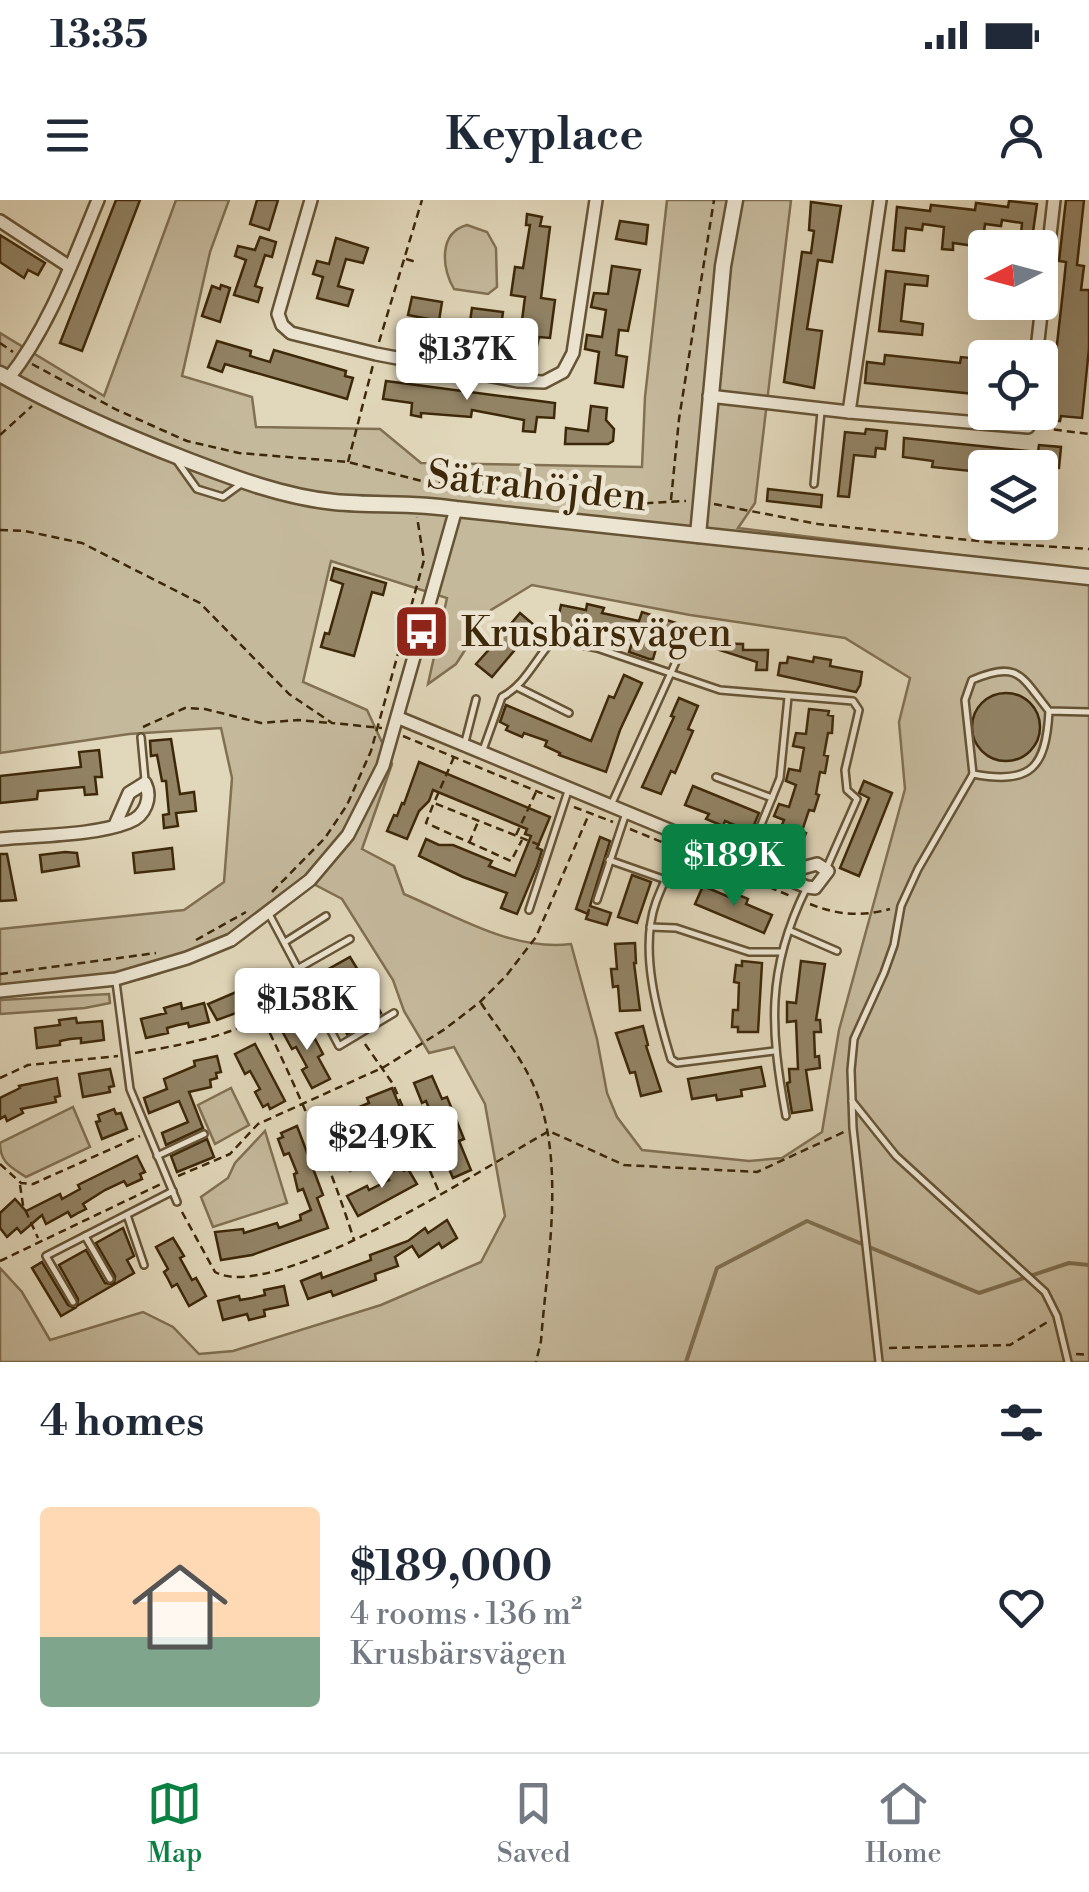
<!DOCTYPE html>
<html lang="en">
<head>
<meta charset="utf-8">
<style>
  body { margin:0; font-family:"Libre Bodoni",serif; background:#f6f6f7; color:#1f2937; height:100vh; display:flex; flex-direction:column; font-size:38px; white-space:nowrap }
  * { box-sizing:border-box; margin:0 }
  p { font-size:32px; color:#747a83 }
  .icon { flex:none; width:55px; height:55px; fill:none; stroke:currentColor; stroke-width:2; stroke-linecap:round; stroke-linejoin:round }
  .map { position:relative; height:1162px; overflow:hidden }
  .details { display:flex; flex-direction:column; background:#fff; flex:1 }
  .details>* { flex:none }
  .needle { width:65px; rotate:264deg }
  .controls { position:absolute; left:968px; top:30px; display:grid; gap:20px }
  .controls a { display:grid; place-items:center; width:90px; height:90px; border-radius:10px; background:#fff; box-shadow:0 10px 40px #0002; font-size:50px }
  .price { position:absolute; translate:-50% -85px; padding:0 22px; border-radius:10px; background:#fff; color:#222; font-size:32px; line-height:65px; filter:drop-shadow(0 2px 5px #0008) }
  .price::after { content:''; position:absolute; left:50%; top:60px; width:30px; height:22px; margin-left:-15px; background:inherit; clip-path:polygon(0 0,100% 0,50% 100%) }
  .price.active { background:#0b8043; color:#fff }
  ul { padding:0; list-style:none }
  li { display:flex; align-items:center; gap:30px; height:250px; padding:0 40px }
  li span { display:grid; place-items:center; flex:none; width:280px; height:200px; border-radius:10px; color:#555 }
  li>.icon { margin-inline-start:auto }
  span .icon { width:120px; height:120px; fill:#fffc; stroke-width:1 }
  li b { font-size:42px }
  h2 { display:flex; justify-content:space-between; align-items:center; height:120px; padding:0 40px; font-size:42px }
  .status { display:flex; justify-content:space-between; align-items:center; height:70px; padding:0 50px; background:#fff; direction:ltr }
  .status svg { height:28px; fill:currentColor }
  header { display:flex; justify-content:space-between; align-items:center; height:130px; padding:0 40px; background:#fff; font-size:45px; font-weight:700 }
  .tabs { display:flex; justify-content:space-around; align-items:center; height:140px; border-top:2px solid #e0e1e3; background:#fff; font-size:28px; color:#747a83 }
  .tabs a { display:grid; justify-items:center; gap:5px }
  .tabs .active { color:#0b8043 }
  .map>svg:first-child { display:block }
</style>
</head>
<body>
<div class="status"><b>13:35</b><svg viewBox="0 0 49 12"><path d="M0 12V9h3v3zM5 12V6h3v6zM10 12V3h3v9zM15 12V0h3v12zM26 1h20v11H26zM47 4h2v5h-2z"/></svg></div>
<header><svg class="icon" aria-label="menu" viewBox="0 0 24 24"><path d="M4 6h16M4 12h16M4 18h16"/></svg>Keyplace<svg class="icon" aria-label="person" viewBox="0 0 24 24"><circle cx="12" cy="8" r="4"/><path d="M4 21q1-7 8-7t8 7"/></svg></header>
<div class="map">
<svg width="1089" height="1162" viewBox="0 0 1089 1162">
  <rect width="100%" height="100%" fill="#e1d7ba"/>
  <filter id="stains"><feTurbulence type="fractalNoise" baseFrequency=".002" numOctaves="4"/><feColorMatrix values="0 0 0 0 .2 0 0 0 0 .09 0 0 0 0 .02 0 0 0 .5 -.17"/></filter>
  <radialGradient id="worn" r=".72"><stop offset=".6" stop-color="#630" stop-opacity="0"/><stop offset="1" stop-color="#630" stop-opacity=".3"/></radialGradient>
  <g fill="#c5b99c" stroke="#817052" stroke-width="2.5" fill-rule="evenodd">
    <path d="M176 0H229L210 52 182 176 252 197 256 227 380 229 421 263 642 267 645 197 667 0H791L755 303 738 328 1089 371V1162H0V1068L22 1092 50 1140 143 1112 173 1127 199 1154 233 1151 381 1105 481 1062 505 1016 485 904 454 847 429 853 404 811 393 780 342 699 302 678C259 717 210 757 154 775 113 789 45 787 0 790V729L184 710 224 682 232 578 221 528 129 534 0 553V133L104 196ZM331 361 447 398 428 484 456 464 491 410 532 385 690 415 845 438 910 478 899 522 905 589 839 830 822 932 782 958 749 961 642 950 617 917 607 893 597 839 571 744C512 751 458 717 404 694L394 666 362 649 392 564 367 510 303 482Z"/>
    <path d="M467 25 487 32 496 48 497 87 488 94 454 89C442 68 438 33 467 25Z"/>
    <path d="M109 794 110 803 85 808 0 814V800Z"/>
    <path d="M231 888 249 925 215 944 198 905Z"/>
    <path d="M73 907 90 947 26 977C11 967 0 963 0 943Z"/>
    <path d="M397 923 407 940 350 971 341 953Z"/>
    <path d="M265 931 287 1003 213 1027 201 997 228 978 235 963Z"/>
  </g>
  <g fill="none" stroke-linecap="round" stroke-linejoin="round">
    <path stroke="#7e6e4f" stroke-width="4" d="M686 1162 717 1068 807 1021 979 1093 1069 1063 1089 1065"/>
  </g>
  <g fill="#928365" stroke="#3d2809" stroke-width="2.5">
    <path d="M116 0H140L82 151 60 143Z"/>
    <path d="M257 0H278L269 30 250 24Z"/>
    <path d="M1066 0H1084L1077 65 1084 66 1081 90H1089V148L1082 218 1061 216 1060 221 1043 219 1049 152 1056 153 1064 82 1066 62 1059 61Z"/>
    <path d="M1009 1 1037 4 1031 46 1020 45 1022 23 1002 20 1001 26 985 24 982 47 953 43V50L942 49 944 27 923 24 922 30 906 28 904 51 893 50 897 7 930 11 931 5 975 10 976 3 1008 7Z"/>
    <path d="M811 2 841 6 832 62 818 60 807 129 822 131 814 188 784 182 802 52 811 53 814 31 809 30Z"/>
    <path d="M527 14 542 17 540 26 550 27 541 98 555 100 550 138 539 137 537 146 519 144 525 97 511 95 515 67 523 68 530 25H526Z"/>
    <path d="M620 21 648 25 646 44 616 39Z"/>
    <path d="M0 35 45 63 38 75 28 70 24 78 0 62Z"/>
    <path d="M260 37 276 42 272 57 265 55 255 86 262 88 258 102 234 95 246 60 235 56 238 46 255 50Z"/>
    <path d="M336 38 368 48 363 63 346 59 338 86 353 90 348 106 317 98 323 77 313 74 317 61 329 64Z"/>
    <path d="M612 66 640 70 628 131 619 130 616 155 627 157 623 187 595 183 599 152 585 149 587 135 602 137 606 110 591 107 594 93 608 94Z"/>
    <path d="M886 71 928 76 927 86 905 84 902 111 901 121 923 124 922 135 879 131Z"/>
    <path d="M221 85 230 88 220 122 202 116 212 86 220 89Z"/>
    <path d="M412 97 442 102 439 121 408 115Z"/>
    <path d="M472 108 503 112 499 140 468 136Z"/>
    <path d="M217 141 251 151 250 156 270 162 274 150 346 171 345 176 353 178 347 199 225 164 222 172 208 167Z"/>
    <path d="M885 155 960 163 961 157 971 158 970 173 985 174V195L865 183 867 162 884 164Z"/>
    <path d="M386 181 555 203 554 218 537 217 535 232 523 231 524 220 472 210 471 217 421 213V217L411 215 412 203 383 199Z"/>
    <path d="M591 206 607 208 606 220 614 229 613 241 608 244H565L566 228 588 231Z"/>
    <path d="M866 229 887 231 885 249 876 248 875 257 854 255 849 297 838 296 845 232 865 234Z"/>
    <path d="M904 238 1038 252 1039 245 1061 247 1059 268 1049 267 1047 288 1040 287V268L981 266 980 272 932 267 933 261 903 257Z"/>
    <path d="M768 289 822 295 821 307 767 301Z"/>
    <path d="M334 368 386 383 383 395 372 392 354 456 321 447 325 433 329 434 343 384 331 380Z"/>
    <path d="M587 404 604 408 602 413 639 421 642 412 695 429 691 441 641 425 638 430 640 435 658 442 653 459H649L629 452 633 440 557 424 561 405 586 410Z"/>
    <path d="M520 413 535 426 492 477 476 464 493 445 488 442 500 428 504 432Z"/>
    <path d="M708 443 743 444V450H768L767 470H756L757 462 707 446Z"/>
    <path d="M788 457 813 462 814 457 831 460 830 466 862 472 860 485 856 492 778 475 780 463H787Z"/>
    <path d="M624 475 642 483 620 530 606 572 559 555 560 553 545 546 547 541 524 533 522 537 506 530 508 526 500 522 506 505 591 541 609 496 614 498Z"/>
    <circle cx="1006" cy="527" r="34"/>
    <path d="M679 498 698 506 688 529 693 531 675 573 671 571 661 594 642 587 674 517 671 516Z"/>
    <path d="M809 509 829 511 828 515 833 516 832 533H828L824 555 828 556 825 573 820 572 816 594 819 595 814 611 809 610 802 631 806 633 799 649 794 647 792 651 774 643 784 620 774 616 779 604 789 607 796 585 786 581 789 569 800 571 804 548 793 546 796 533 806 534Z"/>
    <path d="M171 539 180 594 194 592 196 611 176 613 178 626 164 628 163 615 169 614 166 581H162L157 555 151 556 150 541Z"/>
    <path d="M99 550 102 577H95L97 594 85 595 84 587 38 591 37 599 0 603V576L81 567 79 552Z"/>
    <path d="M419 562 550 617 537 648 542 650 537 666 517 714 501 708 507 693 463 677 419 656 426 639 439 645H453L492 661 489 666 515 676 531 636 525 634 527 629 433 590 429 601 419 611 407 639 387 631 394 615 397 616 402 603 404 604Z"/>
    <path d="M864 581 892 593 859 676 840 668 869 598 859 593Z"/>
    <path d="M693 586 759 613 751 632 725 621 723 626 706 619 709 614 685 605Z"/>
    <path d="M600 637 610 641 590 706 611 713 607 725 586 719 589 709 588 714 576 709Z"/>
    <path d="M172 648 174 669 135 673 133 653Z"/>
    <path d="M65 652 77 653 79 666 42 672 40 655Z"/>
    <path d="M0 654H7L16 700 0 701Z"/>
    <path d="M632 675 651 682 637 723 618 717Z"/>
    <path d="M703 686 729 697 732 692 748 699 746 704 772 715 764 733 695 704Z"/>
    <path d="M635 743 636 763H634L640 810 620 811 618 786 613 787 611 769H617L615 744Z"/>
    <path d="M350 757 361 775 326 795 316 776Z"/>
    <path d="M742 761 762 763 758 832H738V827H732L733 810H738L739 783 734 782 736 765 742 766Z"/>
    <path d="M801 761 825 764 816 820H820L821 832H814L815 857 819 856 820 868 806 870 812 910 792 913 787 883 790 882 789 869H798L796 821 787 822V802L796 803Z"/>
    <path d="M280 774 288 792 266 801 265 797 246 805 247 809 217 820 208 804 241 790 239 785 255 779 257 784Z"/>
    <path d="M367 786 381 813 347 834 332 806Z"/>
    <path d="M181 803 182 809 204 803 209 822 189 827 188 823 178 825 167 828 168 833 146 838 141 819 166 813 164 808Z"/>
    <path d="M76 818 77 823 102 821 104 840 81 843V838L70 839 60 841V845L37 848 35 828 60 825 59 820Z"/>
    <path d="M298 820 310 842 315 839 323 854 318 857 330 879 312 888 302 870 307 867 301 856 296 847 292 849 281 829Z"/>
    <path d="M643 826 648 845 646 846 661 891 641 896 635 872 630 873 616 833Z"/>
    <path d="M255 844 285 901 270 909 268 904 263 907 255 892 260 889 250 871 245 874 235 854Z"/>
    <path d="M217 856 221 872 216 873 217 878 210 880 211 887 189 892 203 928 166 945 162 933 188 922 179 901 149 913 144 898 167 889 164 879 195 866 194 861Z"/>
    <path d="M761 867 765 886 741 890 742 896 717 900 716 895 692 899 688 879Z"/>
    <path d="M110 869 114 886 109 887 110 892 83 897 79 874Z"/>
    <path d="M432 876 442 899 447 897 464 939 459 941 471 970 453 978 442 953 447 951 431 913 426 901 422 903 414 883Z"/>
    <path d="M57 878 60 896 55 897 56 902 21 909 23 913 7 921 5 916 0 919V898L20 888 19 886Z"/>
    <path d="M392 888 400 907 385 913 388 920 357 930 355 925 332 934 325 916 344 908 346 912 357 908 369 903 367 898Z"/>
    <path d="M114 909 116 914 121 913 127 929 102 939 96 922 100 921 98 915Z"/>
    <path d="M297 926 323 995 317 998 328 1028 252 1055 221 1060 215 1032 243 1029 244 1033 277 1023 279 1028 301 1020 300 1015 311 1010 303 989 298 991 294 974 297 973 289 953 284 955 278 939 283 937 281 933Z"/>
    <path d="M207 939 214 957 177 972 171 956Z"/>
    <path d="M137 956 145 972 140 974 142 979 127 986 124 981 105 990 83 1004 86 1009 78 1013 71 1017 68 1012 46 1024 42 1015 21 1033 17 1028 7 1037 0 1028V1013L15 999 26 1011 60 994 62 999 80 989 78 985Z"/>
    <path d="M401 967 404 971 408 969 417 984 358 1016 347 996 367 986 369 990 389 980 386 975Z"/>
    <path d="M447 1020 457 1038 442 1048 439 1043 419 1057 412 1046 395 1057 398 1066 375 1074 376 1080 333 1096 331 1091 308 1099 301 1081 321 1073 322 1078 371 1060 370 1055 408 1041 425 1028 428 1033Z"/>
    <path d="M123 1028 134 1056 127 1060 134 1073 77 1106 78 1099 59 1065 86 1050 105 1083 114 1084 115 1076 96 1043Z"/>
    <path d="M173 1038 184 1056 180 1058 192 1080 196 1078 206 1096 189 1106 177 1084 172 1087 168 1079 164 1072 168 1069 156 1047Z"/>
    <path d="M42 1062 68 1105 75 1108 61 1116 32 1068Z"/>
    <path d="M284 1086 288 1105 264 1110 265 1116 249 1120 247 1114 223 1120 218 1101 239 1096 240 1100 252 1098 265 1095 264 1090Z"/>
  </g>
  <g fill="none" stroke-linecap="round" stroke-linejoin="round">
    <defs>
      <g id="service">
        <path d="M177 261 197 289 223 297 241 284"/>
        <path d="M814 284 821 212"/>
        <path d="M519 488 569 513"/>
        <path d="M1049 511C1046 568 1031 585 973 574L965 500 972 480C1019 460 1021 476 1049 511L1089 512"/>
        <path d="M141 537 145 580"/>
        <path d="M465 542 476 499"/>
        <path d="M483 550 502 497C526 484 535 459 554 439L597 448 720 490 853 501 859 510 845 570 847 590 857 599 827 667"/>
        <path d="M716 577 772 598"/>
        <path d="M612 603 684 444 644 430"/>
        <path d="M683 636C676 659 664 680 656 702 639 749 657 813 671 859L677 863 774 851"/>
        <path d="M609 660 666 680"/>
        <path d="M746 662 780 578 788 497"/>
        <path d="M597 700 626 613"/>
        <path d="M529 710 568 591"/>
        <path d="M269 714 339 846 394 813"/>
        <path d="M650 727 676 728 749 752H780"/>
        <path d="M791 731 837 751"/>
        <path d="M285 742 326 716"/>
        <path d="M299 768 350 739"/>
        <path d="M116 782 130 889 177 1002"/>
        <path d="M319 807 370 777"/>
        <path d="M852 901 896 956 1045 1092 1057 1116 1068 1162"/>
        <path d="M786 916C770 829 766 770 806 689"/>
        <path d="M157 956 204 934"/>
        <path d="M127 1015 144 1065"/>
        <path d="M85 1036 110 1079"/>
        <path d="M73 1102 46 1056 173 991"/>
        <path d="M879 1162 853 928 851 870 854 839 884 773 894 745 901 706 918 669 973 574"/>
      </g>
      <g id="minor">
        <path d="M311 0 278 114 282 125 291 133 376 154 518 181 544 182 563 172 573 153 596 0"/>
        <path d="M880 0 849 212 1028 227 1030 212"/>
        <path d="M0 21 70 67"/>
        <path d="M1036 158 1054 0"/>
        <path d="M8 179C49 128 73 60 98 0"/>
        <path d="M709 196 849 212"/>
        <path d="M399 518 807 687 815 688 828 671 817 664 780 674"/>
        <path d="M0 639C39 635 93 636 129 622 146 616 152 597 145 583L129 593 115 625"/>
        <path d="M0 791 116 779 187 758 231 740 310 680 348 635 383 566 456 309"/>
      </g>
      <g id="tertiary">
        <path d="M0 174C60 208 122 235 187 260 234 278 284 297 334 302 376 306 412 302 456 309L1089 377"/>
        <path d="M698 335 723 66 735 0"/>
      </g>
    </defs>
    <use href="#service" stroke="#665435" stroke-width="10"/>
    <use href="#minor" stroke="#665435" stroke-width="16"/>
    <use href="#tertiary" stroke="#665435" stroke-width="19"/>
    <g stroke="#3d2809" stroke-width="2.5" stroke-dasharray="8 5" stroke-linecap="butt">
      <path d="M406 59 416 62"/>
      <path d="M379 142 422 0"/>
      <path d="M0 143 13 152"/>
      <path d="M32 164 117 210 187 241 239 253 348 262 422 281 506 291 631 304 686 301"/>
      <path d="M1041 228 1089 234"/>
      <path d="M0 235 32 206"/>
      <path d="M348 262 373 165"/>
      <path d="M671 300 679 219 714 0"/>
      <path d="M714 304 818 324 997 343 1089 349"/>
      <path d="M0 330 25 331 82 343 200 403 289 494 332 523 382 528"/>
      <path d="M143 527 185 508 205 509 261 523 298 520 329 523"/>
      <path d="M403 536 558 600"/>
      <path d="M454 557 434 603 542 646"/>
      <path d="M433 605 426 623 511 661 522 640"/>
      <path d="M574 607 613 622"/>
      <path d="M630 629 669 645"/>
      <path d="M516 635 536 592"/>
      <path d="M469 643 478 622"/>
      <path d="M685 652 793 697"/>
      <path d="M272 692 325 638 347 605 371 551 424 360 417 317"/>
      <path d="M810 704C837 715 862 717 890 709"/>
      <path d="M196 740 246 712"/>
      <path d="M0 774 156 753"/>
      <path d="M481 803C496 826 515 849 528 874 569 949 547 1059 541 1141L536 1162"/>
      <path d="M264 821C299 893 330 964 354 1040"/>
      <path d="M365 844 393 884 439 992"/>
      <path d="M135 853C203 841 242 834 300 795"/>
      <path d="M0 878 28 865 118 856"/>
      <path d="M0 964 21 983 33 984 140 936"/>
      <path d="M178 976 230 954 258 924 384 867 445 829 480 802 506 776 536 737 589 614"/>
      <path d="M20 985 23 1005 38 1038"/>
      <path d="M182 1012 215 1072C274 1105 490 964 549 931L624 965 757 972 846 931"/>
      <path d="M0 1061 161 984"/>
      <path d="M889 1148 1010 1145 1049 1121"/>
      <path d="M1076 1154 1089 1155"/>
    </g>
    <use href="#service" stroke="#ece5d2" stroke-width="5"/>
    <use href="#minor" stroke="#ece5d2" stroke-width="11"/>
    <use href="#tertiary" stroke="#ece5d2" stroke-width="14"/>
  </g>
  <defs>
    <symbol id="bus-square" viewBox="-11 -11 22 22"><rect x="-9" y="-9" width="18" height="18" rx="4" fill="#8f2418" stroke="#ece5d2"/><path d="M-5-6H5V4H4V6H2V4H-2V6H-4V4H-5ZM-3.5-4V0h7V-4ZM-3.5 1.2v1.5H-2V1.2ZM2 1.2v1.5H3.5V1.2Z" fill="#fff"/></symbol>
  </defs>
  <g fill-rule="evenodd">
    <use href="#bus-square" x="390" y="400" width="63" height="63"/>
  </g>
  <g text-anchor="middle" stroke-width="9" stroke-linejoin="round" paint-order="stroke">
    <g font-size="40" fill="#3d2809" stroke="#ece5d2">
      <text transform="translate(537 285) rotate(6)" y="14">Sätrahöjden</text>
    </g>
    <g font-size="40" fill="#3d2809" stroke="#ece5d2" text-anchor="start">
      <text x="461" y="446">Krusbärsvägen</text>
    </g>
  </g>
  <rect width="100%" height="100%" filter="url(#stains)"/>
  <rect width="100%" height="100%" fill="url(#worn)"/>
</svg>
<div class="controls">
<a><svg class="needle" viewBox="-14 -14 28 28"><path d="M0-13l5 13h-10z" fill="#e53935"/><path d="M0 13l5-13h-10z" fill="#747a83"/></svg></a>
<a><svg class="icon" aria-label="locate" viewBox="0 0 24 24"><circle cx="12" cy="12" r="6"/><path d="M12 2v4M12 18v4M2 12h4M18 12h4"/></svg></a>
<a><svg class="icon" aria-label="layers" viewBox="0 0 24 24"><path d="M12 4l9 5-9 5-9-5zM3 14l9 5 9-5"/></svg></a>
</div>
<b class="price" style="left:467px;top:203px">$137K</b>
<b class="price active" style="left:734px;top:709px">$189K</b>
<b class="price" style="left:307px;top:853px">$158K</b>
<b class="price" style="left:382px;top:991px">$249K</b>
</div>
<section class="details">
<h2>4 homes<svg class="icon" aria-label="filters" viewBox="0 0 24 24"><path d="M4 7h16M4 17h16"/><circle cx="9" cy="7" r="2"/><circle cx="15" cy="17" r="2"/></svg></h2>
<ul>
<li><span style="background:linear-gradient(#ffd9b3 65%,#7fa58c 0)"><svg class="icon" aria-label="home" viewBox="0 0 24 24"><path d="M3 11l9-7 9 7M6 9v11h12V9"/></svg></span><div><b>$189,000</b><p>4 rooms · 136 m²</p><p>Krusbärsvägen</p></div><svg class="icon" aria-label="heart" viewBox="0 0 24 24"><path d="M12 20l-8-8c-3-5 5-10 8-4 3-6 11-1 8 4z"/></svg></li>
</ul>
</section>
<nav class="tabs">
<a class="active"><svg class="icon" aria-label="map" viewBox="0 0 24 24"><path d="M3 6l6-2 6 2 6-2v14l-6 2-6-2-6 2zM9 4v14M15 6v14"/></svg>Map</a>
<a><svg class="icon" aria-label="saved" viewBox="0 0 24 24"><path d="M7 4h10v16l-5-4-5 4z"/></svg>Saved</a>
<a><svg class="icon" aria-label="home" viewBox="0 0 24 24"><path d="M3 11l9-7 9 7M6 9v11h12V9"/></svg>Home</a>
</nav>
</body>
</html>
